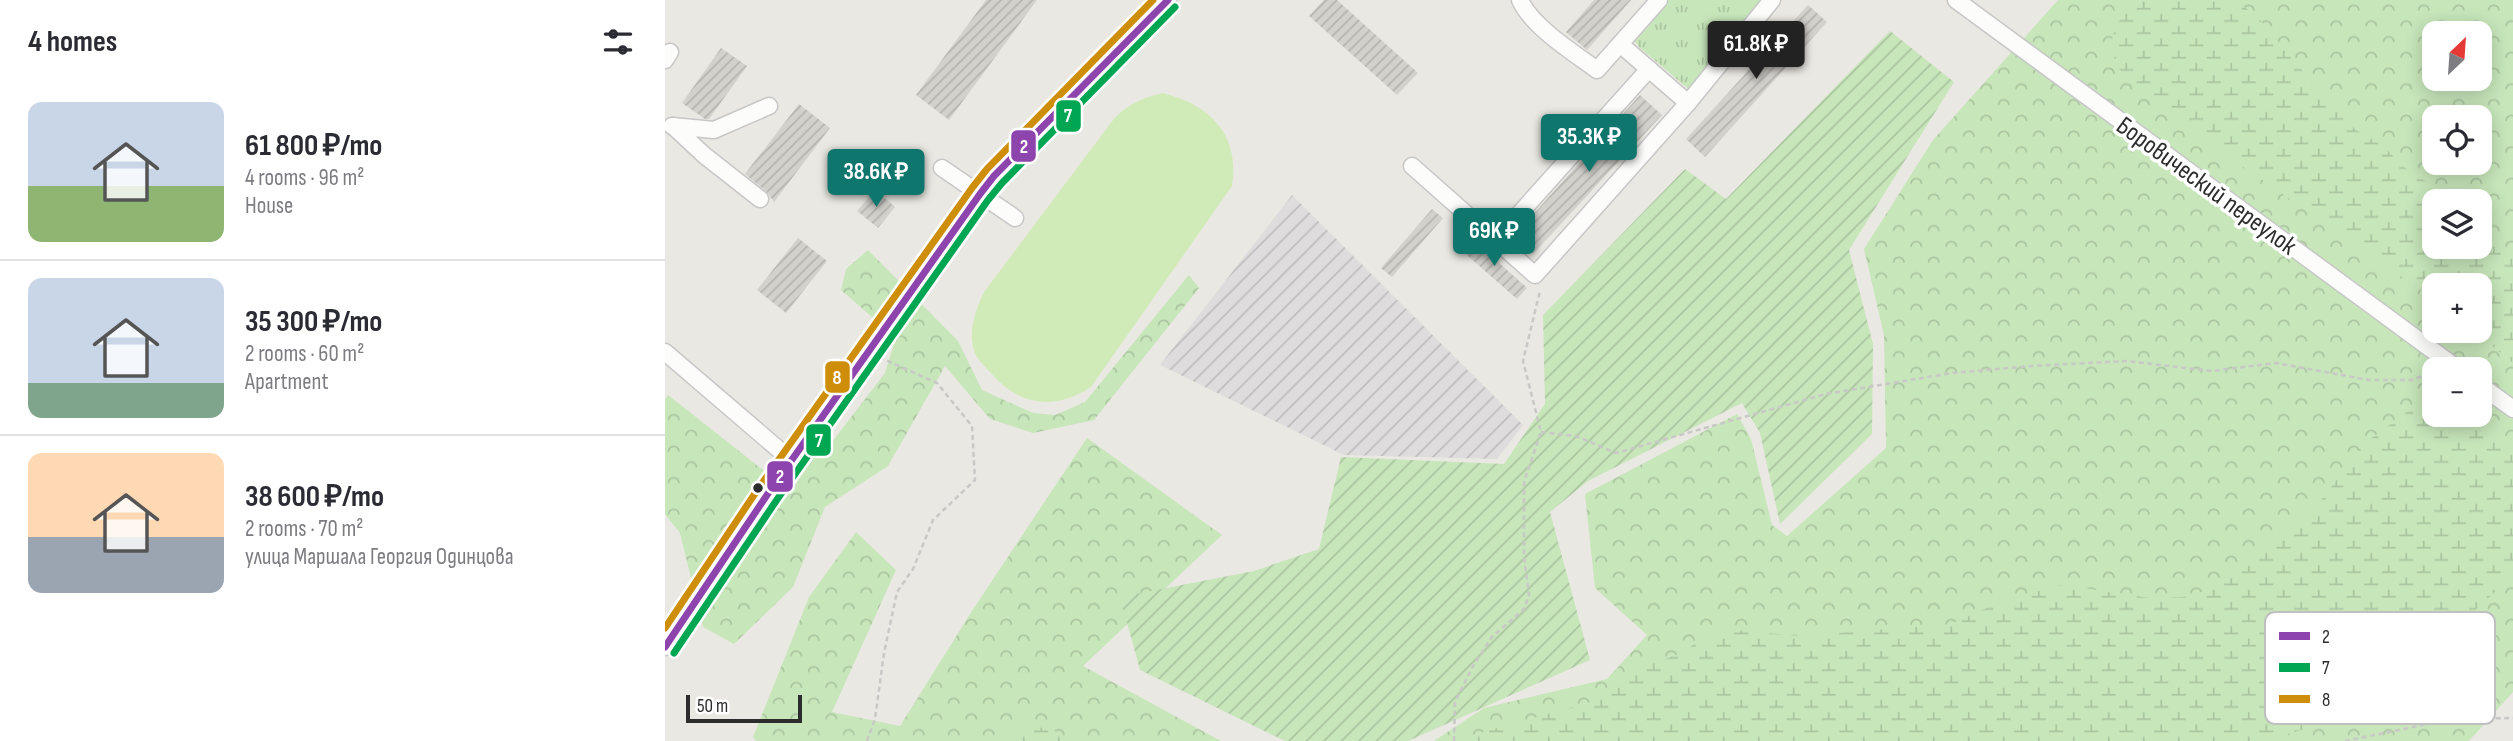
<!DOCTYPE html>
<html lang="en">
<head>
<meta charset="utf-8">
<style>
  body { margin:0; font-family:"Sofia Sans Condensed",sans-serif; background:#f2f2f3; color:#2b2b33; height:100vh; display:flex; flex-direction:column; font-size:26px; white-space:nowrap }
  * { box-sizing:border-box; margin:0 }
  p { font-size:23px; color:#7c7c81 }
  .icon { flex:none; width:38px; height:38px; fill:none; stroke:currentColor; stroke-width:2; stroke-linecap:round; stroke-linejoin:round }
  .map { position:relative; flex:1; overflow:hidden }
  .details { display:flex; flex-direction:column; background:#fff; width:665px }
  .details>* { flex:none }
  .needle { width:46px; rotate:25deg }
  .controls { position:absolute; left:1757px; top:21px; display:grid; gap:14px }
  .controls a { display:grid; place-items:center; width:70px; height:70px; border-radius:14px; background:#fff; box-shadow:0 4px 18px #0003; font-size:35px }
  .scale { position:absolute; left:21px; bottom:18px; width:116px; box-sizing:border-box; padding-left:7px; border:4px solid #2c2c2c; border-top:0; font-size:19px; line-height:24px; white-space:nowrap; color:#2c2c2c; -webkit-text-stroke:5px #fff; paint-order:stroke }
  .price { position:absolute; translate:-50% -60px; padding:0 16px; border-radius:7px; background:#0f766e; color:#fff; font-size:23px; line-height:46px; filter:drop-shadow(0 2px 4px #0008) }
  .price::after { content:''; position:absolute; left:50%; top:42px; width:21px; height:16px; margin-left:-10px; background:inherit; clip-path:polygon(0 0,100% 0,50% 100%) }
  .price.on { background:#222; color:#fff }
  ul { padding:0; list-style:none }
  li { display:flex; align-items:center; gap:21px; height:175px; padding:0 28px }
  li+li { border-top:2px solid #e1e1e2 }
  li span { display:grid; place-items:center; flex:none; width:196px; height:140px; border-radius:14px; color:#555 }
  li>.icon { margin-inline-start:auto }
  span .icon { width:84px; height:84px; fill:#fffc; stroke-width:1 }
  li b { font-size:30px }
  h2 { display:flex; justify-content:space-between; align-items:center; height:84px; padding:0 28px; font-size:30px }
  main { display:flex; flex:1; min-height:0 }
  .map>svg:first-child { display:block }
</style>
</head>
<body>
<main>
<section class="details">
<h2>4 homes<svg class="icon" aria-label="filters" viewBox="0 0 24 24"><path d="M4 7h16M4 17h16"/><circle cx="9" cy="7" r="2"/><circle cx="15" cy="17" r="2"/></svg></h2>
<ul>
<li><span style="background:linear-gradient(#c9d6e8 60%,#8fb573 0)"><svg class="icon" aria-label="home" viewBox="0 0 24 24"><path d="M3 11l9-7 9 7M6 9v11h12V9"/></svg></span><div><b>61 800 ₽/mo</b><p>4 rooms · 96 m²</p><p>House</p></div></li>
<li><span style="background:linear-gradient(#c9d6e8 75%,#7fa58c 0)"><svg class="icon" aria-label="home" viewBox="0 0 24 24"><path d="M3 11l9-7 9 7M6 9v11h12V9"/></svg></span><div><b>35 300 ₽/mo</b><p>2 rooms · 60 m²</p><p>Apartment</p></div></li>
<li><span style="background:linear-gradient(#ffd9b3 60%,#9aa5b1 0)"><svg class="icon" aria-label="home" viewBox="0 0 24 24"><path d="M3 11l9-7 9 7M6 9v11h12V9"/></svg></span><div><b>38 600 ₽/mo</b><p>2 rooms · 70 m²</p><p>улица Маршала Георгия Одинцова</p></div></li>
</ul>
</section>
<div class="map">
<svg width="1848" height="741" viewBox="0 0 1848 741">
  <defs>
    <pattern id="industrial-furrows" width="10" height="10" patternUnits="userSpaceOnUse" patternTransform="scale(1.75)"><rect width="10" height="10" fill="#dfdcdd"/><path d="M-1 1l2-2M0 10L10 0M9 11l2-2" fill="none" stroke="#c0bdbe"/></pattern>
    <pattern id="forest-crowns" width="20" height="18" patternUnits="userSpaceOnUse" patternTransform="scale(1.75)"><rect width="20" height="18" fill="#c7e6ba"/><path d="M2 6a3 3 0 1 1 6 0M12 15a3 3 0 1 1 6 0" fill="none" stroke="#abc5a0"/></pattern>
    <pattern id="wetland-marsh" width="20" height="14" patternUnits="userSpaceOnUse" patternTransform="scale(1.75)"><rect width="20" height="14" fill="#c7e6ba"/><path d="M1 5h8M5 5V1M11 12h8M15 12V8" fill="none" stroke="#abc5a0"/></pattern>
    <pattern id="park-tufts" width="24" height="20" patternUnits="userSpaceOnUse" patternTransform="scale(1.75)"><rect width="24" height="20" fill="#c7e6ba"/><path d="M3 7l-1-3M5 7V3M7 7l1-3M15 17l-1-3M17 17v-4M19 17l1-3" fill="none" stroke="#abc5a0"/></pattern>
    <pattern id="garden-furrows" width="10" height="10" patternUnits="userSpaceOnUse" patternTransform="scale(1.75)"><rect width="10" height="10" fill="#c7e6ba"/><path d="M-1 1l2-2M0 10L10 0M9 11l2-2" fill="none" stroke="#abc5a0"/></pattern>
    <pattern id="building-hatch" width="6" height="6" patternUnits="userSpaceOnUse" patternTransform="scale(1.75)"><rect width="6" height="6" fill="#d3d1cc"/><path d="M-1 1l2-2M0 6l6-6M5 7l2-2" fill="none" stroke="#b5b4af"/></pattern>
  </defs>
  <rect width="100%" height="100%" fill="#eae8e2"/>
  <path fill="url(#industrial-furrows)" d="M627 195 858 425 832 459 679 455 495 365Z"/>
  <g fill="url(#forest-crowns)" fill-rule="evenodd">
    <path d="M1393 0H1848V692L1804 741H769L819 708 942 679 982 635 930 588 920 494 1072 414 1086 439 1107 525 1122 536 1221 448 1219 335 1199 249 1268 140ZM1769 33H1815V79H1769ZM1769 117H1815V163H1769ZM1769 201H1815V247H1769ZM1769 285H1815V331H1769ZM1769 369H1815V415H1769Z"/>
    <path d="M203 250 293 341 317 390 368 413 390 415 420 402 524 275 534 288 429 420 368 433 325 419 280 366 223 466 160 507 128 587 69 644 38 627 15 533 0 514V400L3 395 112 481 167 442 220 373 231 338 176 290 181 269Z"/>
    <path d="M422 438 557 535 418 666 556 741H91L88 737 144 597 191 532 231 570 167 712 235 726 307 611Z"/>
  </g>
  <g fill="url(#wetland-marsh)">
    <path d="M1480 0H1569L1591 15 1669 109 1691 130 1717 145 1739 167 1763 183 1791 196V201H1769V247H1815V229L1848 252V363L1809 331H1815V285H1769V299L1492 107 1450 65 1447 37 1459 11Z"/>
    <path d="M1769 405V415H1790L1848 452V575L1722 693 1697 712 1599 741H790L792 739 937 699 950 692 965 672 1016 653 1041 636 1071 630 1135 636 1286 624 1340 600 1396 585 1485 598 1518 597 1547 589 1572 575 1619 537 1660 496 1696 446 1743 411Z"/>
    <path d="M365 725 393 732 405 741H331Z"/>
  </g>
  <path fill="url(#park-tufts)" d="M1002 0H1104L1026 91 974 47 969 40Z"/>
  <path fill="url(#garden-furrows)" d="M1225 31 1289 82 1184 250 1208 344 1207 434 1115 524 1095 433 1077 403 923 481 885 512 925 660 743 741H620L475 670 455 597 589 571 654 549 676 457 839 464 880 404 878 315 1020 169 1061 199Z"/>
  <path fill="#d1ebb8" d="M498 93C545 105 575 134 567 186L426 387C390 411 353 406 325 372 319 366 311 358 309 350 303 331 311 309 319 292L448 120C463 104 477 98 498 93Z"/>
  <g fill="url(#building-hatch)">
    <path d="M321 0H372L284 120 251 95Z"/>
    <path d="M659 0H672L753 73 732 95 644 16Z"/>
    <path d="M929 0H966L922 50 901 32Z"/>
    <path d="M1143 5 1162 22 1040 157 1021 139Z"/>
    <path d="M56 48 82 66 44 119H40L17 103Z"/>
    <path d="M975 95 997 115 868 254 849 236Z"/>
    <path d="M134 104 165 128 109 202 101 191 80 174Z"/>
    <path d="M210 190 230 207 213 228 192 211Z"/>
    <path d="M767 209 778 218 727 277 716 268Z"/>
    <path d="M133 238 162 261 121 313 92 290Z"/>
    <path d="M806 238 862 288 852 299 795 249Z"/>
  </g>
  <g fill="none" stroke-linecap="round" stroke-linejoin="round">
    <defs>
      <g id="minor">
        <path d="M855 0C867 27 909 53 932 70L994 0"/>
        <path d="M1291 0 1793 369"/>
        <path d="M955 44 1023 103 1107 0"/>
        <path d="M0 60 5 52"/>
        <path d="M7 126 49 130 104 106"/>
        <path d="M8 126 39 155 95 199"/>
        <path d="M747 166 870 275 1023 103"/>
        <path d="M277 168 350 218"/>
        <path d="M830 241 984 69"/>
        <path d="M0 352 126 460"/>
        <path d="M1815 385 1848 409"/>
        <path d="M0 647 102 495 315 194 329 176 503 0"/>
      </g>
    </defs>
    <use href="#minor" stroke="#c8c7c7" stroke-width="19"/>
    <g stroke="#c8c8c7" stroke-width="2.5" stroke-dasharray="5 3.5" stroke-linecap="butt">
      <path d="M876 432 911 436 951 453 1161 394 1287 373 1367 366 1461 361 1546 371 1611 363 1704 380H1747L1768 372"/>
      <path d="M202 741 210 719 219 653 232 592 248 569 268 520 310 480 307 426 272 383 216 358"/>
      <path d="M789 741 790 702 808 666 827 637 859 609 864 595 859 557V482L876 432 858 361 875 291"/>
      <path d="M1680 741 1787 719 1848 718"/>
    </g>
    <use href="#minor" stroke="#fcfcfb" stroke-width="16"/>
    <defs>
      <path id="bus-1" d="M0 647 102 495 315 194 329 176 503 0"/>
      <path id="bus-2" d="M9 653 111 501 323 200 337 183 510 7"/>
      <path id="bus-3" d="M0 628 93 489 307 188 322 169 488 0"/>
    </defs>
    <use href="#bus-1" stroke="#fff" stroke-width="12"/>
    <use href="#bus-2" stroke="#fff" stroke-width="12"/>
    <use href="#bus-3" stroke="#fff" stroke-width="12"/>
    <use href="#bus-1" stroke="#8e44ad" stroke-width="7"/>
    <use href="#bus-2" stroke="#00a651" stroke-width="7"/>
    <use href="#bus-3" stroke="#ce8e09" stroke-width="7"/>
  </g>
  <circle fill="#2c2c2c" stroke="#fff" stroke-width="2.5" cx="93" cy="488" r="6"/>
  <g text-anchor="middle" stroke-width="7" stroke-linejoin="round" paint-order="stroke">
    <g font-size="26" fill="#2c2c2c" stroke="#fff">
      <text transform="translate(1542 185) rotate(36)" y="9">Боровический переулок</text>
    </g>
  </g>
  <rect x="1600" y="612" width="230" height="112" rx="10" fill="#fff" stroke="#c0c0c0" stroke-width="2"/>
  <rect x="1614" y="632" width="31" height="8" fill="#8e44ad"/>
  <rect x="1614" y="663" width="31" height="9" fill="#00a651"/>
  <rect x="1614" y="695" width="31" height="8" fill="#ce8e09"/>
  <g font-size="19" fill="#2c2c2c">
    <text x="1657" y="643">2</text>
    <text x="1657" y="674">7</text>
    <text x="1657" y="706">8</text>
  </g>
  <g stroke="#fff" stroke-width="2.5">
    <rect x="390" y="99" width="27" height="34" rx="7" fill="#00a651"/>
    <rect x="345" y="129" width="27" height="34" rx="7" fill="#8e44ad"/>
    <rect x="159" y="360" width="27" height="34" rx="7" fill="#ce8e09"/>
    <rect x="140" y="423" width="27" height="34" rx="7" fill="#00a651"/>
    <rect x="101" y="460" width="28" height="33" rx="7" fill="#8e44ad"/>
  </g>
  <g font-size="19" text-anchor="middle" font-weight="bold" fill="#fff">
    <text x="403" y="122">7</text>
    <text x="359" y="153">2</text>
    <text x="172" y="384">8</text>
    <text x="154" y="447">7</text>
    <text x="115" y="483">2</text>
  </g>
</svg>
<div class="controls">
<a><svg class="needle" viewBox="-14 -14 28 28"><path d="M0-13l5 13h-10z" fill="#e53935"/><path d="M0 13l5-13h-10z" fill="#7c7c81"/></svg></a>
<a><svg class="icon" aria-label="locate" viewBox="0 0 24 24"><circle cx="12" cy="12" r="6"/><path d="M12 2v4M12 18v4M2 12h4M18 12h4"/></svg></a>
<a><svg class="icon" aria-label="layers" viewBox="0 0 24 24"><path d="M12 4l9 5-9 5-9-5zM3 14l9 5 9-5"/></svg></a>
<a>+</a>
<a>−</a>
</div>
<div class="scale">50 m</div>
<b class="price on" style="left:1091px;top:81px">61.8K ₽</b>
<b class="price" style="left:924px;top:174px">35.3K ₽</b>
<b class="price" style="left:211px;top:209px">38.6K ₽</b>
<b class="price" style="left:829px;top:268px">69K ₽</b>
</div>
</main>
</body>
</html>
